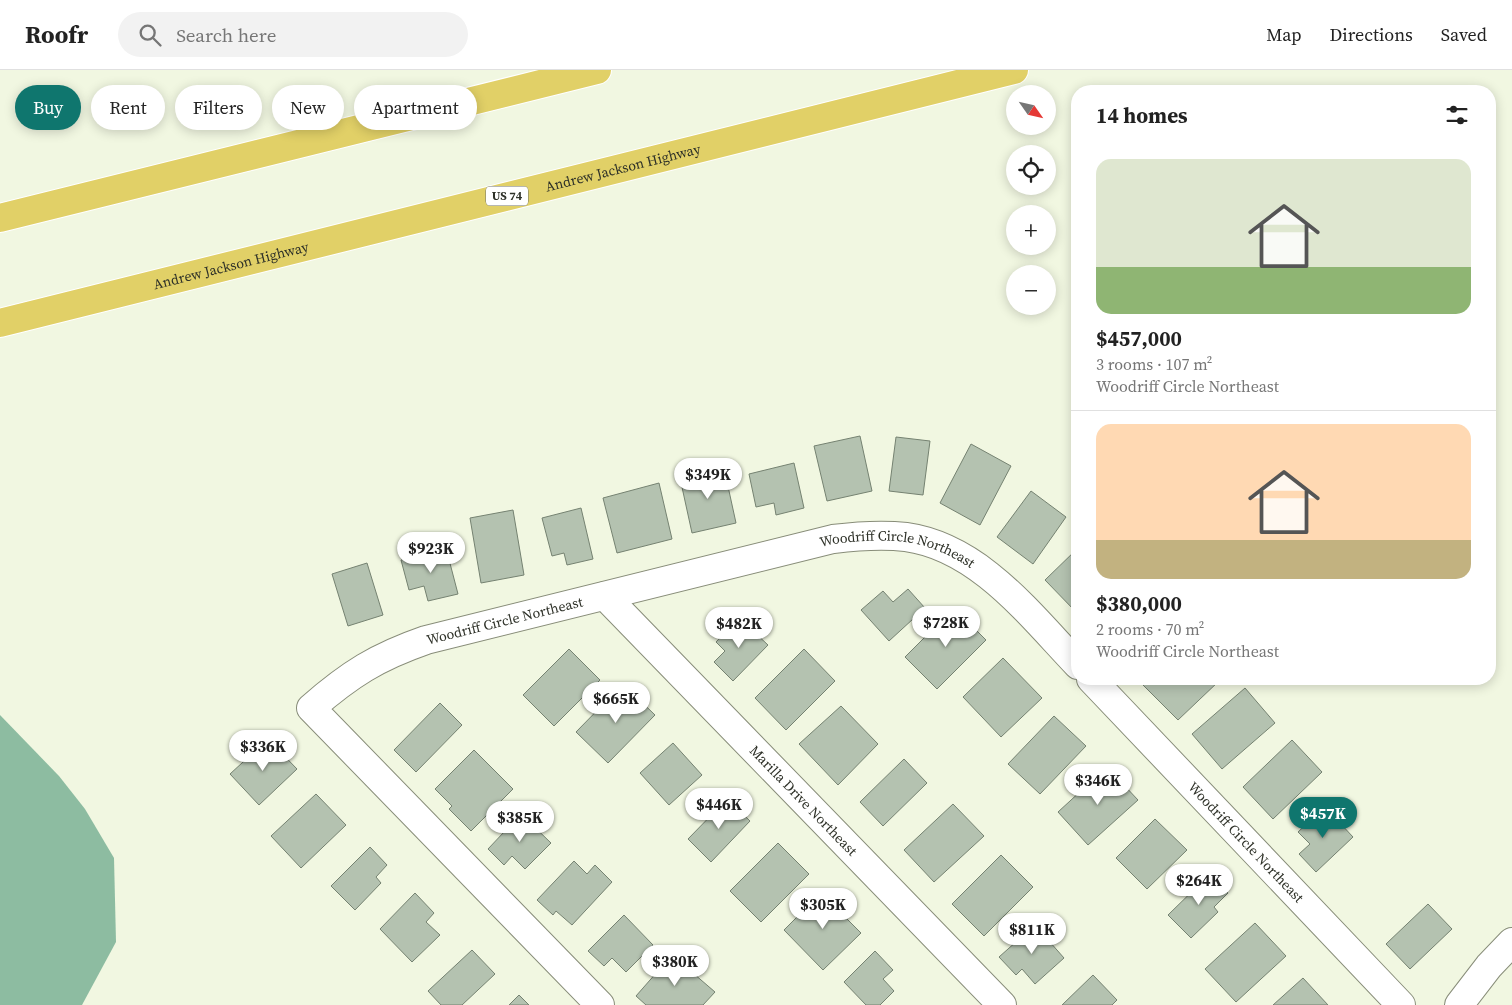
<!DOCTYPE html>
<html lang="en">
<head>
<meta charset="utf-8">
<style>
  body { margin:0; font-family:"Source Serif 4",serif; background:#f2f2f2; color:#222; height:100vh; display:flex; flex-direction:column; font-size:19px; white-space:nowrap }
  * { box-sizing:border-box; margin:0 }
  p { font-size:16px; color:#767676 }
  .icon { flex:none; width:28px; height:28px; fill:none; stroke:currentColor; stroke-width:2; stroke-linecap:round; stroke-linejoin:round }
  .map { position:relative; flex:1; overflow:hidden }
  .drawer { position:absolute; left:1071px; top:15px; width:425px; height:600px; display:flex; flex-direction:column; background:#fff; border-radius:20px; box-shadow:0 2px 12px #0003 }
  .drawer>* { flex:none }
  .top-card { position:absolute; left:15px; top:15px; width:475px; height:45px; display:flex; gap:10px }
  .needle { width:32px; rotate:124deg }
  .controls { position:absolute; left:1006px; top:15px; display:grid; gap:10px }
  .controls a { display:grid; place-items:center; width:50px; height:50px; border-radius:50%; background:#fff; box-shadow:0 2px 12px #0003; font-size:25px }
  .price { position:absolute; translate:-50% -42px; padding:0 11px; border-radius:18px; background:#fff; color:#222; font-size:16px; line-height:32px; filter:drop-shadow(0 1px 2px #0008) }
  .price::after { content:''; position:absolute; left:50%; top:30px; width:15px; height:11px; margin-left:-8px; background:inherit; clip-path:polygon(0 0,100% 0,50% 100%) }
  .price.current { background:#0f766e; color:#fff }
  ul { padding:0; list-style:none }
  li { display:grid; align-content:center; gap:10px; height:265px; padding:0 25px }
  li+li { border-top:1px solid #e0e0e0 }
  li span { display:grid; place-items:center; height:155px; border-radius:15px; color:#555 }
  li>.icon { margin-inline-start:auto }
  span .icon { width:90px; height:90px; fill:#fffc; stroke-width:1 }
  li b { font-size:21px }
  h2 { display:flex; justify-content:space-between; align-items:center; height:60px; padding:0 25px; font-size:21px }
  .tag { padding:0 18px; border-radius:22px; background:#fff; box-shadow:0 2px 12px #0003; font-size:18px; line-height:45px }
  .tag.current { background:#0f766e; color:#fff }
  header { display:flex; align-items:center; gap:30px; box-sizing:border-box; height:70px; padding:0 25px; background:#fff; border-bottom:1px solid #e0e0e0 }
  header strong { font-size:24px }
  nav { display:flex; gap:28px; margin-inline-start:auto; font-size:18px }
  .search { width:350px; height:45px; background:#f2f2f2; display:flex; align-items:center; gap:12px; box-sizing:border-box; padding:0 18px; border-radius:28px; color:#767676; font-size:19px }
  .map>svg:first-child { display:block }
</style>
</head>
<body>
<header>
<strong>Roofr</strong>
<div class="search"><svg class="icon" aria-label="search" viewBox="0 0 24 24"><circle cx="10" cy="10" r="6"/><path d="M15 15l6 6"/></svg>Search here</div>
<nav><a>Map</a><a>Directions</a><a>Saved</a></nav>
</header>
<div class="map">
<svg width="1512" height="935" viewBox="0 0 1512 935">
  <rect width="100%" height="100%" fill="#f1f7e1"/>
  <path fill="#8dbca1" d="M0 645 59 706 85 739 114 788 116 872 82 935H0Z"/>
  <g fill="#b4c2b0" stroke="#758271">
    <path d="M860 366 872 421 827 431 814 376Z"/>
    <path d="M896 367 930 371 923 425 889 421Z"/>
    <path d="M971 374 1011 396 980 455 940 433Z"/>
    <path d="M794 393 804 438 776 445 774 433 756 437 749 404Z"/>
    <path d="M724 398 736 453 692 463 680 408Z"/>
    <path d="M659 413 672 469 617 483 603 428Z"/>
    <path d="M1031 421 1066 447 1033 494 997 467Z"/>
    <path d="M581 438 593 489 567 495 564 483 552 486 542 448Z"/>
    <path d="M513 440 524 505 481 513 470 448Z"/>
    <path d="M446 478 458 524 428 531 424 516 409 520 401 490Z"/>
    <path d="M1078 478V541L1076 542 1045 510Z"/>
    <path d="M367 493 383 545 348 556 332 504Z"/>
    <path d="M908 519 925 538 889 571 861 540 883 521 893 532Z"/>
    <path d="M954 538 986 570 937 619 905 587Z"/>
    <path d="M739 548 768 575 733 611 714 592 725 581 716 572Z"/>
    <path d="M569 579 600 610 554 656 523 625Z"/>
    <path d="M804 579 835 611 786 660 755 628Z"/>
    <path d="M1003 588 1042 628 1001 667 963 627Z"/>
    <path d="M1141 609H1217L1219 611 1178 650 1139 611Z"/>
    <path d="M623 614 655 645 608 693 576 662Z"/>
    <path d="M1245 618 1275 653 1222 699 1192 664Z"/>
    <path d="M440 633 462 655 416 702 394 680Z"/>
    <path d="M841 636 878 674 838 715 799 674Z"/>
    <path d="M1054 646 1086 676 1040 724 1008 694Z"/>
    <path d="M268 669 297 699 259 735 230 704Z"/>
    <path d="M1292 670 1322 702 1273 749 1243 717Z"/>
    <path d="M673 673 702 705 669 735 640 703Z"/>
    <path d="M474 680 513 719 471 761 449 739 452 736 435 719Z"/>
    <path d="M904 689 927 713 883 756 860 732Z"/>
    <path d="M1107 697 1138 730 1088 775 1058 742Z"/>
    <path d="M316 724 346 755 301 798 271 766Z"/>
    <path d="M727 729 750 751 711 792 688 769Z"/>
    <path d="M953 734 984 766 934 812 904 780Z"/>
    <path d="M1325 737 1353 767 1316 802 1299 784 1310 774 1298 762Z"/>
    <path d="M521 744 551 773 525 799 512 786 504 795 488 779Z"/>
    <path d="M1155 749 1187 780 1147 819 1116 788Z"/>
    <path d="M778 773 809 804 761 852 730 821Z"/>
    <path d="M370 777 387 795 376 807 381 813 355 840 331 816Z"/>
    <path d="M1001 785 1033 817 984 866 952 834Z"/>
    <path d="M574 791 587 804 595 795 612 812 572 855 556 841 553 845 537 830Z"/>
    <path d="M1210 804 1228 823 1214 837 1218 842 1191 868 1168 845Z"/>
    <path d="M825 819 843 838 839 841 861 863 823 900 784 860Z"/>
    <path d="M415 823 434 843 426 852 440 865 412 892 380 859Z"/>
    <path d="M1428 834 1452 859 1410 899 1386 874Z"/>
    <path d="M624 845 653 875 626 902 612 888 604 896 588 881Z"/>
    <path d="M1255 853 1286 886 1236 932 1205 899Z"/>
    <path d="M1035 855 1064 888 1035 914 1022 899 1016 905 999 887Z"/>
    <path d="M472 880 495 904 462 935H441L428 921Z"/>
    <path d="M875 881 893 900 883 909 894 921 880 935H866L844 912Z"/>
    <path d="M672 885 715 922 703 935H646L636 926Z"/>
    <path d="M1093 905 1117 930 1112 935H1062Z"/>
    <path d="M1303 908 1328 935H1273Z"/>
    <path d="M519 925 529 935H509Z"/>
  </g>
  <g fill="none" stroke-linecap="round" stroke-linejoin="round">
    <defs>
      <g id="minor">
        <path id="s1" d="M605 526 1002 935"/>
        <path id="s2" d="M1091 609 1401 935"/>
        <path id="s3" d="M600 935 311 638C350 604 377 587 426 570L833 469C857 466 881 464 906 467 979 477 1030 545 1078 595"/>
        <path d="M1459 935 1489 896 1512 872"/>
      </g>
      <g id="highway">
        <path d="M0 148 597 0"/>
        <path id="s4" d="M0 253 1014 0"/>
      </g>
    </defs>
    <use href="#minor" stroke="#888d79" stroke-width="30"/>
    <use href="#highway" stroke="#fff" stroke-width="30"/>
    <use href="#minor" stroke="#fff" stroke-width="28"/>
    <use href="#highway" stroke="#e1d067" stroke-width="28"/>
  </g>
  <g text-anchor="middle" stroke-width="5" stroke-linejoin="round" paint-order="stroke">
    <rect fill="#fff" stroke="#6d6f68" stroke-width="1" x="486" y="116.5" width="42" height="19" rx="4"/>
    <g font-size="12" font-weight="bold" fill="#2e3128">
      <text x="507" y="130">US 74</text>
    </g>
    <g font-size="14" fill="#2e3128" stroke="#fff">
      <text dy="5" stroke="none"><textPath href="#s4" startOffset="642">Andrew Jackson Highway</textPath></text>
      <text dy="5" stroke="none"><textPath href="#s4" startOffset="238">Andrew Jackson Highway</textPath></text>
      <text dy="5" stroke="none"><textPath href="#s3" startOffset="1035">Woodriff Circle Northeast</textPath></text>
      <text dy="5" stroke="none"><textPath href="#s3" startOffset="630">Woodriff Circle Northeast</textPath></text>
      <text dy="5" stroke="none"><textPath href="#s1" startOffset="285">Marilla Drive Northeast</textPath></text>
      <text dy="5" stroke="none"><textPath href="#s2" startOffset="225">Woodriff Circle Northeast</textPath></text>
    </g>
  </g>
</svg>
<div class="controls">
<a><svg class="needle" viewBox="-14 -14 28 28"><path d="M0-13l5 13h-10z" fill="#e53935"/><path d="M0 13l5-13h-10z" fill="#767676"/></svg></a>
<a><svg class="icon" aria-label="locate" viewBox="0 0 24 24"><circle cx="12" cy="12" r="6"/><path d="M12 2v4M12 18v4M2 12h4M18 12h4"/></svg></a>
<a>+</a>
<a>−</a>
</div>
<b class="price" style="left:708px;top:430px">$349K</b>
<b class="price" style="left:431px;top:504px">$923K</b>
<b class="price" style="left:946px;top:578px">$728K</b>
<b class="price" style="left:739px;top:579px">$482K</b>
<b class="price" style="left:616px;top:654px">$665K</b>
<b class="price" style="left:263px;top:702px">$336K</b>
<b class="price" style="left:1098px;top:736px">$346K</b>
<b class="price" style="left:719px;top:760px">$446K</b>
<b class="price current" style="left:1323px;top:769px">$457K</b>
<b class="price" style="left:520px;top:773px">$385K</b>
<b class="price" style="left:1199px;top:836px">$264K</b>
<b class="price" style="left:823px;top:860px">$305K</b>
<b class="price" style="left:1032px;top:885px">$811K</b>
<b class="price" style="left:675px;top:917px">$380K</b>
<div class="top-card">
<a class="tag current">Buy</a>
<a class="tag">Rent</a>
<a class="tag">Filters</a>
<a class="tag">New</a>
<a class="tag">Apartment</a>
</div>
<section class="drawer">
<h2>14 homes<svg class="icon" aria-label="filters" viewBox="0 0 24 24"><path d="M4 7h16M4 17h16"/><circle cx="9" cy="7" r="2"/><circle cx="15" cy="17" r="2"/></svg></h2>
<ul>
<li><span style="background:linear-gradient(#dfe7d0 70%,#8fb573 0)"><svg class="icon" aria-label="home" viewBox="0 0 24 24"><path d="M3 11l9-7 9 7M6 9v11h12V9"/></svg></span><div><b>$457,000</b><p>3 rooms · 107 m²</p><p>Woodriff Circle Northeast</p></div></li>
<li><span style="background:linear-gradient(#ffd9b3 75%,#c2b280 0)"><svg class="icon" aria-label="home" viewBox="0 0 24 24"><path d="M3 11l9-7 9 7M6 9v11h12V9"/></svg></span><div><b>$380,000</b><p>2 rooms · 70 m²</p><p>Woodriff Circle Northeast</p></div></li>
</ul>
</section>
</div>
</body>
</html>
